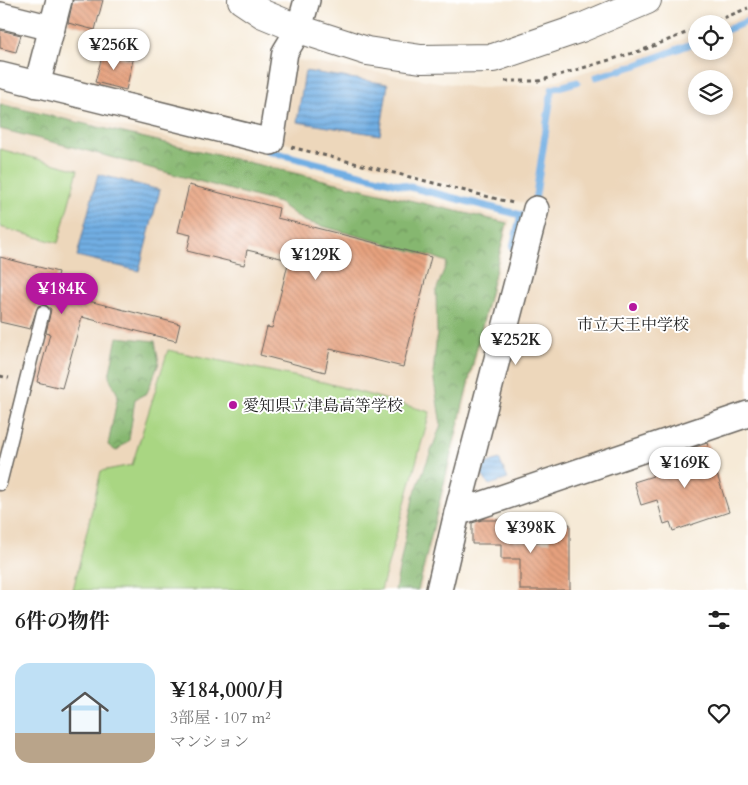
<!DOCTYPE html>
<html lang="ja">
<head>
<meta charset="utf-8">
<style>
  body { margin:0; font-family:Cardo,"Noto Serif JP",serif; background:#f6f6f6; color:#222; height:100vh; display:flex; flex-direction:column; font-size:19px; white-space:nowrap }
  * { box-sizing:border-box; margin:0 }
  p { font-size:16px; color:#767676 }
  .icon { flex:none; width:28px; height:28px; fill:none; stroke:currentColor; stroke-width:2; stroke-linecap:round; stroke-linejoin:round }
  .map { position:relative; height:590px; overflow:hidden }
  .details { display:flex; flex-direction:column; background:#fff; flex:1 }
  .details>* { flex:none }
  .controls { position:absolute; left:688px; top:15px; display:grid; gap:10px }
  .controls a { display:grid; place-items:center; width:45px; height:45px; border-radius:50%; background:#fff; box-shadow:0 2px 8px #0003; font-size:25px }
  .price { position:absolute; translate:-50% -42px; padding:0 11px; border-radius:18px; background:#fff; color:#222; font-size:16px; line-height:32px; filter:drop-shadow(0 1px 2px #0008) }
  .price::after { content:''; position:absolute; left:50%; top:30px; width:15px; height:11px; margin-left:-8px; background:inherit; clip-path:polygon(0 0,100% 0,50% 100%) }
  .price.active { background:#b5179e; color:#fff }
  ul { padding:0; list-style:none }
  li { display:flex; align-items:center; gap:15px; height:125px; padding:0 15px }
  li+li { border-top:1px solid #e0e0e0 }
  li span { display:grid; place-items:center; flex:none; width:140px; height:100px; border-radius:15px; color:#555 }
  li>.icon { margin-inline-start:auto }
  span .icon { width:60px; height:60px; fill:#fffc; stroke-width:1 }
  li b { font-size:21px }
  h2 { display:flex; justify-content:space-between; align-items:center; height:60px; padding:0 15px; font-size:21px }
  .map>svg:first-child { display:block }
</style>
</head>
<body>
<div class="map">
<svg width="748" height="590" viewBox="0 0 748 590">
  <defs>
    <pattern id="forest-crowns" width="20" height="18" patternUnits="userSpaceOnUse" patternTransform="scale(1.25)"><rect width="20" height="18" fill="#86b770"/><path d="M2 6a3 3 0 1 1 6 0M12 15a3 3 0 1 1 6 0" fill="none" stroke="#6d945b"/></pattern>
    <pattern id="water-rules" width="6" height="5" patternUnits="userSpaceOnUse" patternTransform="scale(1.25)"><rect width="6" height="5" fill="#71aee3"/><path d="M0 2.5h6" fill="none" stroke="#5c8db7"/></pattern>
    <pattern id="building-back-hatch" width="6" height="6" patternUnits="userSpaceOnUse" patternTransform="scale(1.25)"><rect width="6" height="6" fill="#e6a17e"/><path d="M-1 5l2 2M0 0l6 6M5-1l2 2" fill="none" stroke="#c58a6c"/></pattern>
  </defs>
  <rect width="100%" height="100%" fill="#fff"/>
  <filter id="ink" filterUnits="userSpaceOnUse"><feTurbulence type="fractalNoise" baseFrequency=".02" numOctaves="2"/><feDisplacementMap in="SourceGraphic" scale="10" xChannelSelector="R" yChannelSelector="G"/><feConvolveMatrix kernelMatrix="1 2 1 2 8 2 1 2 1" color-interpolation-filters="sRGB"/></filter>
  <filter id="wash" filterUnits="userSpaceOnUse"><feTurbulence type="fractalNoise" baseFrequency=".0096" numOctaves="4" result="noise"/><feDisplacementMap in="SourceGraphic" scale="20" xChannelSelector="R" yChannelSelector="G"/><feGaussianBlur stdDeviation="1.12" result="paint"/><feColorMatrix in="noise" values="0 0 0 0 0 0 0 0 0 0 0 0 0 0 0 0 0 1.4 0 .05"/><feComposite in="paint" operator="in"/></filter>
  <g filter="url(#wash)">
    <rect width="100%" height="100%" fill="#f6ead7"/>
    <g fill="#edd7bb" fill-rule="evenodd">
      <path d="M748 13V406L469 501 544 208 282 142 292 59 477 88 541 85 645 54 696 34V51H724V24H722ZM696 79H724V106H696Z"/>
      <path d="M0 97 510 220 421 590H0Z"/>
    </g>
    <g fill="url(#forest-crowns)" stroke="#516a46">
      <path d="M0 104 507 223 418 590H395L413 498 441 425 433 374 437 334 436 291 447 262 434 257 304 221 279 203 88 151 0 129Z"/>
      <path d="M117 337 155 341 159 363 147 393 135 399 129 440 116 451 108 445 118 395 109 377Z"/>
    </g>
    <g fill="#a9d682" stroke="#62794f">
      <path d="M0 149 78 170 58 243 0 227Z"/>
      <path d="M168 350 327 383 430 412 381 590H73L101 471 132 465Z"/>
    </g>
    <g fill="url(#water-rules)" stroke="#466580">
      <path d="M305 71 388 84 380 135 297 122Z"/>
      <path d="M98 174 160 190 139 271 77 256Z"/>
      <path d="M499 459 508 479 489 485 482 475 485 464Z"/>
    </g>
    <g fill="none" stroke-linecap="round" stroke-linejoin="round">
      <g stroke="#71aee3" stroke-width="7">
        <path d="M724 31 748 21"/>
        <path d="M596 77 637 65 696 42"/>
        <path d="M268 151 521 215 513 247"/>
        <path d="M535 201 552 89 577 82"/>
      </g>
    </g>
    <g id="blocks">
      <g fill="url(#building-back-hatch)">
        <path d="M73 0H103L95 30 68 23Z"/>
        <path d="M0 30 21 35 16 52 0 48Z"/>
        <path d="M103 53 133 60 126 90 95 82Z"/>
        <path d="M189 185 279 208 277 218 431 257 403 367 330 349 325 372 260 355 267 327 272 328 289 260 247 250 244 265 187 251 191 235 178 232Z"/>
        <path d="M0 257 58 272 53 292 180 324 176 341 82 317 62 388 37 382 50 334 46 333 51 309 44 304 38 306 30 329 0 322Z"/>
        <path d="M707 443 729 512 673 531 670 522 664 524 657 500 641 505 634 482 653 476 650 469 655 467 654 463 682 454 681 452Z"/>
        <path d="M482 520H514V541L550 542V524H570V590H520V559H501V544H472V523Z"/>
      </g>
    </g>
  </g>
  <g filter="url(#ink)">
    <use href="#blocks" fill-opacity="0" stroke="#68645d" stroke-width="1"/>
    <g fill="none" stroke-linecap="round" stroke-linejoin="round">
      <defs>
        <path id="lane" d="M0 484 43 312"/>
        <g id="street">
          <path d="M0 15 52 28"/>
          <path d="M0 75 271 142 285 52 299 29 307 0"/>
          <path d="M37 85 59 0"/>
          <path d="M457 513 536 209"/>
          <path d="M439 590 457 513 748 414"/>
        </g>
        <path id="secondary" d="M242 0 263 14 299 29 367 51 421 59 493 58 581 28 647 0"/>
      </defs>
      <use href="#lane" stroke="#68645d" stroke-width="15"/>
      <use href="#street" stroke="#68645d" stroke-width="28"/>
      <use href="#secondary" stroke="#68645d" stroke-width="30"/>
      <g stroke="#68645d" stroke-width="3" stroke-dasharray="4 4" stroke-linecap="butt">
        <path d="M709 24 748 8"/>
        <path d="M505 81H539L643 50 696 29"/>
        <path d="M291 147 513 203"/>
        <path d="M0 376 9 378"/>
      </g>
      <use href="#lane" stroke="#fff" stroke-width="12"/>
      <use href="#street" stroke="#fff" stroke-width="25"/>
      <use href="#secondary" stroke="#fff" stroke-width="28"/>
    </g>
  </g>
  <g fill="#b5179e" stroke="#fff" stroke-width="2">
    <circle cx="633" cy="307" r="5"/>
    <circle cx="233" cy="405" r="5"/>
  </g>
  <g text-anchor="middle" stroke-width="4" stroke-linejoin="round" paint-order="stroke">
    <g font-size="16" fill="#1c1c1c" stroke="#fff">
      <text x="633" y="330">市立天王中学校</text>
      <text x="243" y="411" text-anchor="start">愛知県立津島高等学校</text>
    </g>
  </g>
</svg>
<div class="controls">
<a><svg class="icon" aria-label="locate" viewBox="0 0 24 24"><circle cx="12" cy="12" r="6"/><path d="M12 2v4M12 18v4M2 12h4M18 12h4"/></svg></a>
<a><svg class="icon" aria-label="layers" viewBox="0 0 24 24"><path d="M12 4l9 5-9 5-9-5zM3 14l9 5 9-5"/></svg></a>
</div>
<b class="price" style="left:114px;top:71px">¥256K</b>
<b class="price" style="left:316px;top:281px">¥129K</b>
<b class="price active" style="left:62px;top:315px">¥184K</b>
<b class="price" style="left:516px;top:366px">¥252K</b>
<b class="price" style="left:685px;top:489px">¥169K</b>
<b class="price" style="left:531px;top:554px">¥398K</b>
</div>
<section class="details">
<h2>6件の物件<svg class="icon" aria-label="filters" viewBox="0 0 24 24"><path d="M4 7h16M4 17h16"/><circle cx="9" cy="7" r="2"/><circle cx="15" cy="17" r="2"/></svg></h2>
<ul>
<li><span style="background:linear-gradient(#bfe0f5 70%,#b9a48a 0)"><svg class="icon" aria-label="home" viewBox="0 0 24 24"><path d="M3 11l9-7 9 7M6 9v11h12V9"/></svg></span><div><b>¥184,000/月</b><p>3部屋 · 107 m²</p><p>マンション</p></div><svg class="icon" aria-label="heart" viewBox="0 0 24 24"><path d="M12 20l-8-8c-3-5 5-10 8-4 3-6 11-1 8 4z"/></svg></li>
</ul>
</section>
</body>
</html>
